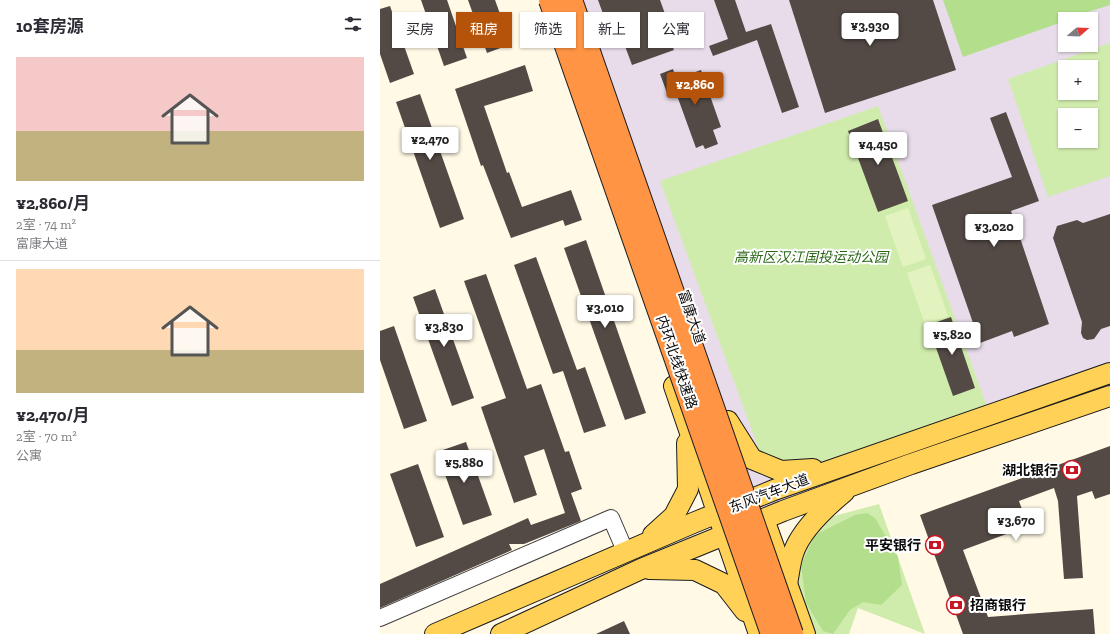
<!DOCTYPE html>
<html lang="zh">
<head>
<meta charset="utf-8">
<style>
  body { margin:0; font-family:"Zilla Slab","Noto Sans SC",serif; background:#f2f2f3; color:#2b2b33; height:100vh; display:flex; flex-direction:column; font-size:15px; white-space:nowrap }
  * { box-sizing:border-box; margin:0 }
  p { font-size:13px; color:#7c7c81 }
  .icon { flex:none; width:22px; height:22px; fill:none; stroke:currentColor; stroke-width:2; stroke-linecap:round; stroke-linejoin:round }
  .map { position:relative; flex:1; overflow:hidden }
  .details { display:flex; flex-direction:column; background:#fff; width:380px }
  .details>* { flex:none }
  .top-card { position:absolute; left:12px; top:12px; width:380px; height:36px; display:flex; gap:8px }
  .needle { width:26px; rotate:71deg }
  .fabs { position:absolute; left:678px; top:12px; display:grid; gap:8px }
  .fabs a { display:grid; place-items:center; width:40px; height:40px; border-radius:0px; background:#fff; box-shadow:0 1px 3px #0004; font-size:20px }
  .price { position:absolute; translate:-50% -34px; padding:0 9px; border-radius:4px; background:#fff; color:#222; font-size:13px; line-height:26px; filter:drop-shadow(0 1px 2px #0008) }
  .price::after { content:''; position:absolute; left:50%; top:24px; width:12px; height:9px; margin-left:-6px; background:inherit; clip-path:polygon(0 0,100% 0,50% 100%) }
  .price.current { background:#b45309; color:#fff }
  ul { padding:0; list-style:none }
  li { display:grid; align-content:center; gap:8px; height:212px; padding:0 16px }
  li+li { border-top:1px solid #e1e1e2 }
  li span { display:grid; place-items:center; height:124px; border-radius:0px; color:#555 }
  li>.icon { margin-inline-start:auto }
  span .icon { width:72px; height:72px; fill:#fffc; stroke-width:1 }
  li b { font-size:17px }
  h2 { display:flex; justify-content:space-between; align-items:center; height:48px; padding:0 16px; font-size:17px }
  .tag { padding:0 14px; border-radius:0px; background:#fff; box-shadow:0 1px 3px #0004; font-size:14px; line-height:36px }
  .tag.current { background:#b45309; color:#fff }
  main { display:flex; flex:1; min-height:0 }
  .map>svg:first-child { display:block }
</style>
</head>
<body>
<main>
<section class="details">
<h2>10套房源<svg class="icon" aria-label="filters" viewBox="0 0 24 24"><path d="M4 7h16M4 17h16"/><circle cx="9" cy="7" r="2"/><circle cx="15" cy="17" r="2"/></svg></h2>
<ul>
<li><span style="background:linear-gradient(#f6c9c9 60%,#c2b280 0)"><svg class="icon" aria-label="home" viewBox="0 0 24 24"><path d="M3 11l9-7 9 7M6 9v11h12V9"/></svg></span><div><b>¥2,860/月</b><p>2室 · 74 m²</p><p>富康大道</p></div></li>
<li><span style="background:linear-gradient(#ffd9b3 65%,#c2b280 0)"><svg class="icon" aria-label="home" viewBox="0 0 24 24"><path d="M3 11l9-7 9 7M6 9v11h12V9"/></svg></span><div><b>¥2,470/月</b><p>2室 · 70 m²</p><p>公寓</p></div></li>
</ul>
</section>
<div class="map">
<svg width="730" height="634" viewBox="0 0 730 634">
  <rect width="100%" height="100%" fill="#fff9e6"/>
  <path fill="#e8dcea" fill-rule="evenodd" d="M181 0H730V389L361 516ZM685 19H711V45H685ZM685 67H711V93H685ZM685 115H711V141H685Z"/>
  <g fill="#d0ecad" fill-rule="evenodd">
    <path d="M730 43V176L668 197 628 79ZM685 67H711V93H685ZM685 115H711V141H685Z"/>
    <path d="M498 106 610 415 394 490 280 181Z"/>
    <path d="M499 504 545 634 478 608 469 634H425L414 579 433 528 454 516Z"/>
  </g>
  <g fill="#b3de8b">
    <path d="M563 0H730V5L685 19V21L583 57Z"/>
    <path d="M487 513 495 518 518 557 522 585 501 605 483 602 470 610 453 634 443 631 426 603 421 565 435 535 475 515Z"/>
  </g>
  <g fill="#e2f3c0">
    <path d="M528 208 546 259 523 267 505 216Z"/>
    <path d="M550 265 568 316 545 324 527 273Z"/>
  </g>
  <g fill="#534a45">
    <path d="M41 0H67L87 58 64 66Z"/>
    <path d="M88 0H115L131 44 107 53Z"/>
    <path d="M218 0H280L288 22 291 21 296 34 289 37 294 50 252 65 239 30 230 33Z"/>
    <path d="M334 0H355L366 32 391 24 419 107 402 113 377 40 333 56 329 46 348 39Z"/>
    <path d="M409 0H553L576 70 445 113Z"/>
    <path d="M10 6 34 74 10 83 0 54V9Z"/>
    <path d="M145 65 153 91 104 106 127 173 129 172 142 207 191 190 202 220 185 226 183 220 131 238 103 165 101 166 75 89Z"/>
    <path d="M293 69 296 79 321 70 341 127 333 130 338 144 325 149 323 145 316 148 295 90 287 93 280 74Z"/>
    <path d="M40 94 84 219 60 228 16 102Z"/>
    <path d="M626 112 659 201 631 211 669 324 634 337 632 331 600 343 552 205 632 177 610 118Z"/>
    <path d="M498 119 528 201 498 212 468 131Z"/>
    <path d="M730 214V326L721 329 714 339 707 340 703 338 701 333 702 322 673 238 677 226 697 220 703 223Z"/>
    <path d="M206 240 266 413 245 420 184 248Z"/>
    <path d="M156 257 197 370 205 367 226 426 204 433 183 371 173 374 134 265Z"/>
    <path d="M106 274 147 389 161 384 185 452 189 451 202 489 191 493 201 521 144 544H129L132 550 0 608V584L148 518 151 525 185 513 164 449 144 456 157 495 134 503 101 407 126 398 84 281Z"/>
    <path d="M55 289 94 398 72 406 33 297Z"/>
    <path d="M571 317 595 388 573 396 548 325Z"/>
    <path d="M14 326 47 421 24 429 0 360V331Z"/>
    <path d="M86 442 112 515 83 525 57 452Z"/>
    <path d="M730 446V494L715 499 712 491 697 496 703 578 684 579 678 501 674 488 639 501 648 526 583 550 608 617 713 609 715 634H583L540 515Z"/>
    <path d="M38 464 64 537 36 547 10 474Z"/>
    <path d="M244 621 250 634H216Z"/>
  </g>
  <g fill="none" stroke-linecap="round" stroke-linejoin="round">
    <defs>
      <path id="minor" d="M0 618 231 518 246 553"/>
      <g id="major">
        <path d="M294 386 379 634"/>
        <path d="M348 421 372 459 401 471 433 469"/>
        <path d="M385 522 425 634"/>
        <path d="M273 535 294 516 308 489 307 443"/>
        <path d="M269 569 315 570 344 584 365 611"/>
        <path d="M407 584C409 574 410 563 413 554 420 531 446 507 464 492"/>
        <path d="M55 634 313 523 394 490 730 373"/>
        <path d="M121 634 261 569 403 511 531 464 730 396"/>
      </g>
    </defs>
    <use href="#minor" stroke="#3d3d3d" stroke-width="18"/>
    <use href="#major" stroke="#1b1b1b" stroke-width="22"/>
    <use href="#minor" stroke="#fff" stroke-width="16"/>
    <use href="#major" stroke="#ffd156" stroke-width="20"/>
    <defs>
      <g id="highway-bridge">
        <path d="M170 0 392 634"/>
        <path d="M191 0 412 634"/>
      </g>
    </defs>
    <use href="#highway-bridge" stroke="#1b1b1b" stroke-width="24" stroke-linecap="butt"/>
    <use href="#highway-bridge" stroke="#ff9444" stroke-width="22"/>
  </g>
  <defs>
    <symbol id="bank-ring" viewBox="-11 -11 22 22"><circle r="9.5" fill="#fff" stroke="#c51724" stroke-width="1.5"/><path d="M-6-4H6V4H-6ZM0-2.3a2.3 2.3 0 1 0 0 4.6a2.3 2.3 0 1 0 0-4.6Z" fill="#c51724"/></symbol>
  </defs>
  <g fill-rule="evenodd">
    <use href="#bank-ring" x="681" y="459" width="22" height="22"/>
    <use href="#bank-ring" x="544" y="534" width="22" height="22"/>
    <use href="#bank-ring" x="565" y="594" width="22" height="22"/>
  </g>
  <g text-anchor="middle" stroke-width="4" stroke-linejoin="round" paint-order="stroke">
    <g font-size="14" font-style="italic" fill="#296616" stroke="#fff">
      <text x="431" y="262">高新区汉江国投运动公园</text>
    </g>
    <g font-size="14" fill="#0a0a0a" stroke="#fff">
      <text transform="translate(312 317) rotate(71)" y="5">富康大道</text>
      <text transform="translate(297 362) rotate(71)" y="5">内环北线快速路</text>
      <text transform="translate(389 493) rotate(-21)" y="5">东风汽车大道</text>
    </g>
    <g font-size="14" font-weight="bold" fill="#0a0a0a" stroke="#fff" text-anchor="end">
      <text x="678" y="475">湖北银行</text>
      <text x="541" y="550">平安银行</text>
      <text x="590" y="610" text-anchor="start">招商银行</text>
    </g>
  </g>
</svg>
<div class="fabs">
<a><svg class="needle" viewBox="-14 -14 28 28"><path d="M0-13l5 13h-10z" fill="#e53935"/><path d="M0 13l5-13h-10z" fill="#7c7c81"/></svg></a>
<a>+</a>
<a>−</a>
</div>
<b class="price" style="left:490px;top:47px">¥3,930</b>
<b class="price current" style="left:315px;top:106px">¥2,860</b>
<b class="price" style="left:50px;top:161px">¥2,470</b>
<b class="price" style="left:498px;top:166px">¥4,450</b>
<b class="price" style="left:614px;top:248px">¥3,020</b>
<b class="price" style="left:225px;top:329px">¥3,010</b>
<b class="price" style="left:64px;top:348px">¥3,830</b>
<b class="price" style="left:572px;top:356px">¥5,820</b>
<b class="price" style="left:84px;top:484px">¥5,880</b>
<b class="price" style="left:636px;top:542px">¥3,670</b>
<div class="top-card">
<a class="tag">买房</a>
<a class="tag current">租房</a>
<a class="tag">筛选</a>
<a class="tag">新上</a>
<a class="tag">公寓</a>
</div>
</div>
</main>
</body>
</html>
